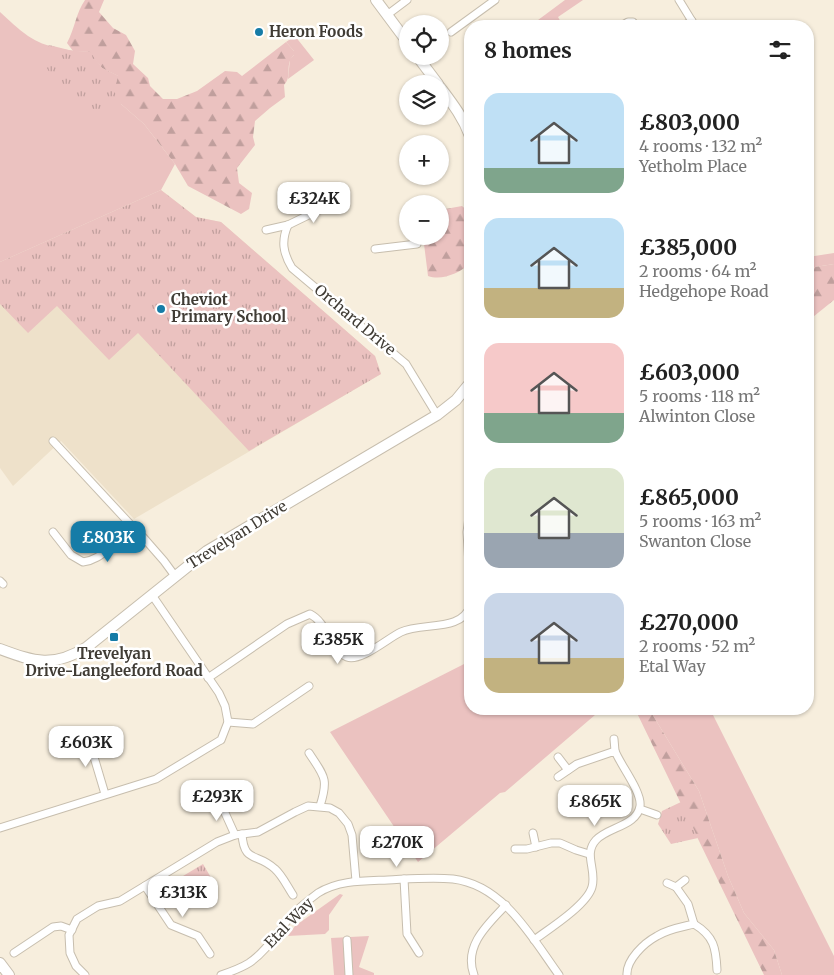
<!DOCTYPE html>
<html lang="en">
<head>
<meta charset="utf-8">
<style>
  body { margin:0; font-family:Merriweather,serif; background:#f2f2f2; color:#222; height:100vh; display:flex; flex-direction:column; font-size:19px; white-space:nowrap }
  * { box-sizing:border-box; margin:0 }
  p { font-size:16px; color:#767676 }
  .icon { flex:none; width:28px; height:28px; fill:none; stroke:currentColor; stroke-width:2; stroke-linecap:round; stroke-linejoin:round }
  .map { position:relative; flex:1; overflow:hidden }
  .details { position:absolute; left:464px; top:20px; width:350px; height:695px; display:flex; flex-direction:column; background:#fff; border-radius:20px; box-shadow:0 1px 4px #0004 }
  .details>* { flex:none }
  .controls { position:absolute; left:399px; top:15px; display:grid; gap:10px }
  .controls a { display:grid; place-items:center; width:50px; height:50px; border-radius:50%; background:#fff; box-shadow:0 1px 4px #0004; font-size:25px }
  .price { position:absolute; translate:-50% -42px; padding:0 11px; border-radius:10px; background:#fff; color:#222; font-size:16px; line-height:32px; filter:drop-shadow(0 1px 2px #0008) }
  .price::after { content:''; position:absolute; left:50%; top:30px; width:15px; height:11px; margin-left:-8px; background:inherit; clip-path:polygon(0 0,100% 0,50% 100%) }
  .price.selected { background:#167ca7; color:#fff }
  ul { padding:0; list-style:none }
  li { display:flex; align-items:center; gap:15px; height:125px; padding:0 20px }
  li span { display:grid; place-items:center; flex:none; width:140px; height:100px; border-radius:15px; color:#555 }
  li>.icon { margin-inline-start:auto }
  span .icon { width:60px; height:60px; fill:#fffc; stroke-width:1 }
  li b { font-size:21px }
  h2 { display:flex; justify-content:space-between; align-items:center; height:60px; padding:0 20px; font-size:21px }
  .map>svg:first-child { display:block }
</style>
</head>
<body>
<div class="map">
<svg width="834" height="975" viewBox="0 0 834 975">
  <defs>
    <pattern id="forest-firs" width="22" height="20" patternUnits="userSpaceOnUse" patternTransform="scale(1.25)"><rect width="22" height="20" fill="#ebc2c0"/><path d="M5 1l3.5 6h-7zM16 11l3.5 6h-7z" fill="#c09f9d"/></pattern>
    <pattern id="park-tufts" width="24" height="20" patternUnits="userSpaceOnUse" patternTransform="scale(1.25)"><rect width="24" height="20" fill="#ebc2c0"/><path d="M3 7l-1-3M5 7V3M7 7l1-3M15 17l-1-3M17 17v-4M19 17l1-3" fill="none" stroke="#c09f9d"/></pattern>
  </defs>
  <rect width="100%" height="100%" fill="#f7eedd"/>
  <path fill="#eee1ca" d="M161 190 196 217 221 222 375 356 381 374 134 519 61 441 13 486 0 468V262Z"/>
  <g fill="#ebc2c0">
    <path d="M565 0H583L558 17 563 26H530Z"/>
    <path d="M0 12C9 20 18 29 28 36 45 48 70 51 90 52L102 68 118 76 121 104 144 124 175 164 161 190 0 262Z"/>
    <path d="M295 36 314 60 288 79 290 59 294 55V51L286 42Z"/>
    <path d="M834 253V264L815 267 808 271V257Z"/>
    <path d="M470 661V709H602L505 792 500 793 418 862 330 732Z"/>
    <path d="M649 709H710L834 956V975H782L774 950 744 913 728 876 699 791Z"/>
    <path d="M340 894 343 895 329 915V930L325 934 288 936 295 926Z"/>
    <path d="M369 936 359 967 374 973V975H334L331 938Z"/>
  </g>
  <g fill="url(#forest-firs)">
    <path d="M85 0H104L99 12 113 28 126 35 135 51 133 64 148 78 150 86 163 99H177L197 91 225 71 237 72 242 76 286 42 294 51V55C284 64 293 76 284 85L285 97 270 108 255 121 253 137 255 145 237 168 239 183 252 193 249 209 241 214 188 186 175 164 144 124 121 104 114 91 118 76 102 68 89 52 73 51 67 43C75 28 76 13 85 0Z"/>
    <path d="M462 206 470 213V264C459 273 442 281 428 276L423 236H440V210Z"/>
    <path d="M834 264V300L808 321V271L815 267Z"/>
    <path d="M635 709H649L699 791 728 876 744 913 774 950 782 975H764Z"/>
  </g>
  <g fill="url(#park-tufts)">
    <path d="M49 45 73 51 90 52 102 68 118 76 114 91 121 104 113 114C103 112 92 111 83 105 74 100 47 73 45 64 44 58 47 51 49 45Z"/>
    <path d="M161 190 196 217 221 222 375 356 381 374 249 451 138 333 109 360 57 306 28 333 0 304V262Z"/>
    <path d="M681 802 698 838 671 844 658 824 662 811Z"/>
    <path d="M203 864 213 881 216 890 214 893 196 894 192 896 183 876Z"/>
  </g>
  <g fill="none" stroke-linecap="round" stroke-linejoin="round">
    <defs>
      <g id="street">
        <path d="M679 0 695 26"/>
        <path d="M387 15 407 0"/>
        <path d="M621 26 628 22H633L636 26"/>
        <path d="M683 26 692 21"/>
        <path d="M451 32 495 0"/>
        <path d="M288 225C281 241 283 253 292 268L406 364 437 415"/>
        <path d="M266 230 288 225 323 208"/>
        <path d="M375 249 417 244V236"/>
        <path d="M53 441 130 524 137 536"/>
        <path d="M470 510 467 532 470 582"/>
        <path d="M53 532 71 555 83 562C108 559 113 533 143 537L164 561 175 576"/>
        <path d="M0 581 3 584"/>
        <path d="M208 678 287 624 310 614C328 623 330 650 347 657 361 662 388 638 401 632 422 622 462 632 470 606"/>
        <path d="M228 722 253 724 309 686"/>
        <path d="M88 737 105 794"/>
        <path d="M614 739 615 751"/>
        <path d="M309 753C324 776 329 778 320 806"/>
        <path d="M558 757 568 770"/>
        <path d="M221 804 235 835"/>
        <path d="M640 809 657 815"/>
        <path d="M0 828 156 779 219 741 221 740 228 722 225 706 219 693 152 595"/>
        <path d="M533 833 536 847"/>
        <path d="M242 834C244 864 257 852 275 869 282 875 287 886 293 895"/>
        <path d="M515 849H527L551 843H560L576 850 589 854"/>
        <path d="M404 879 407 934 419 953"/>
        <path d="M667 883 676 887 685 880"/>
        <path d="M145 886 171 925 198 936 210 954"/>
        <path d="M676 887 688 904 694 924"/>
        <path d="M347 940 349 975"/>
        <path d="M534 940C549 929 587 905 592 887 597 870 583 854 596 840 608 827 637 826 640 806 642 792 621 766 615 751L577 764 558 777"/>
        <path d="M14 953 53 927 61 926 72 930"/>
        <path d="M85 975 76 966 70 953 69 935 77 919 98 906 120 901 217 842 235 835 258 832 295 812 308 806 330 808 339 813 348 824 352 835 356 881"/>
        <path d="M221 975C230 972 241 968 249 963 267 951 278 931 292 915 299 908 310 899 318 893 339 880 364 881 388 880 409 879 431 877 453 879 504 885 532 938 559 975"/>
        <path d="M474 975C463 946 488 924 506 905"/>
        <path d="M627 975C626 960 644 943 657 936 668 929 682 927 694 924 714 936 716 948 717 970"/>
      </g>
      <g id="secondary">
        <path d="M376 0 408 43"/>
        <path d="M417 56 438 84"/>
        <path d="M440 87C452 103 463 117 470 136"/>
        <path d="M0 649C35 662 53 668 87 647L207 551 437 415 456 400 470 383"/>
        <path d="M0 963 9 975"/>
      </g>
    </defs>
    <use href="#street" stroke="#c7beae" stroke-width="9"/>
    <use href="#secondary" stroke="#c7beae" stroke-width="12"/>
    <use href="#street" stroke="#fff" stroke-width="7"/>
    <use href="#secondary" stroke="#fff" stroke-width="10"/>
  </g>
  <g fill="#167ca7" stroke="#fff" stroke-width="2">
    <circle cx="259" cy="32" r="5"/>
    <circle cx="161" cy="309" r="5"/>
    <rect x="109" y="632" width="10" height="10" rx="2.5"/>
  </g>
  <g text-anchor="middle" stroke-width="5" stroke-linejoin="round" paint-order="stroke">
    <g font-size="15" font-weight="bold" fill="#403c35" stroke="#fff" text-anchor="start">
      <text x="269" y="37">Heron Foods</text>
      <text x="171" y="305">Cheviot<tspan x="171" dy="17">Primary School</tspan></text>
      <text x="114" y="659" text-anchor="middle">Trevelyan<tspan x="114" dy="17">Drive-Langleeford Road</tspan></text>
    </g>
    <g font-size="15" fill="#403c35" stroke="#fff">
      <text transform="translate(355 320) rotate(40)" y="5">Orchard Drive</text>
      <text transform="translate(237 535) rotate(-32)" y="5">Trevelyan Drive</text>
      <text transform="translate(289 923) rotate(-46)" y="5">Etal Way</text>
    </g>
  </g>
</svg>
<div class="controls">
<a><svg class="icon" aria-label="locate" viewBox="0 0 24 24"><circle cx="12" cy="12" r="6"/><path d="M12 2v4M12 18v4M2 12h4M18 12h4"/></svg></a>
<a><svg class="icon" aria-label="layers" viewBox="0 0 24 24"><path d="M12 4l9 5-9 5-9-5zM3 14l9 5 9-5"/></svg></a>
<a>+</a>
<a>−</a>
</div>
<b class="price" style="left:314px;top:224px">£324K</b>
<b class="price selected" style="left:108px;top:563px">£803K</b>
<b class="price" style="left:338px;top:665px">£385K</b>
<b class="price" style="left:86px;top:768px">£603K</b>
<b class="price" style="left:217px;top:822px">£293K</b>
<b class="price" style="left:595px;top:827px">£865K</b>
<b class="price" style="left:397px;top:868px">£270K</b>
<b class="price" style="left:183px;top:918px">£313K</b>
<section class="details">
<h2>8 homes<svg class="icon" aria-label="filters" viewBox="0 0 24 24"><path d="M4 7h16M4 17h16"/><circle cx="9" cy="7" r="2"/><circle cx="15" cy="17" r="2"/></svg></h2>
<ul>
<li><span style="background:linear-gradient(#bfe0f5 75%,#7fa58c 0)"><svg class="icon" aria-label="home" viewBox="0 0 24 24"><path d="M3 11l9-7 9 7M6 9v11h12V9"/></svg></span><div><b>£803,000</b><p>4 rooms · 132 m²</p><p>Yetholm Place</p></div></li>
<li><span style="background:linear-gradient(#bfe0f5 70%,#c2b280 0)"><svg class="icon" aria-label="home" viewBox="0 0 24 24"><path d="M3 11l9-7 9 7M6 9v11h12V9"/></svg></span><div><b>£385,000</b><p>2 rooms · 64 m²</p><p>Hedgehope Road</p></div></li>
<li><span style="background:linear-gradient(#f6c9c9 70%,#7fa58c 0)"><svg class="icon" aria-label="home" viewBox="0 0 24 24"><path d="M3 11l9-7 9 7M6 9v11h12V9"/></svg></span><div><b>£603,000</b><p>5 rooms · 118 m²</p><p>Alwinton Close</p></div></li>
<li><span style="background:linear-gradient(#dfe7d0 65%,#9aa5b1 0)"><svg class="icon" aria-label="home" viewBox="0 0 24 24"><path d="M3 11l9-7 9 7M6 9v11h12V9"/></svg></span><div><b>£865,000</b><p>5 rooms · 163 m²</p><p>Swanton Close</p></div></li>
<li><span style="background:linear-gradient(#c9d6e8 65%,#c2b280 0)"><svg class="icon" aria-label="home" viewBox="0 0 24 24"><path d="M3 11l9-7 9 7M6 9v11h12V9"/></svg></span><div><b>£270,000</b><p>2 rooms · 52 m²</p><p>Etal Way</p></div></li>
</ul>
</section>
</div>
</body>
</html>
